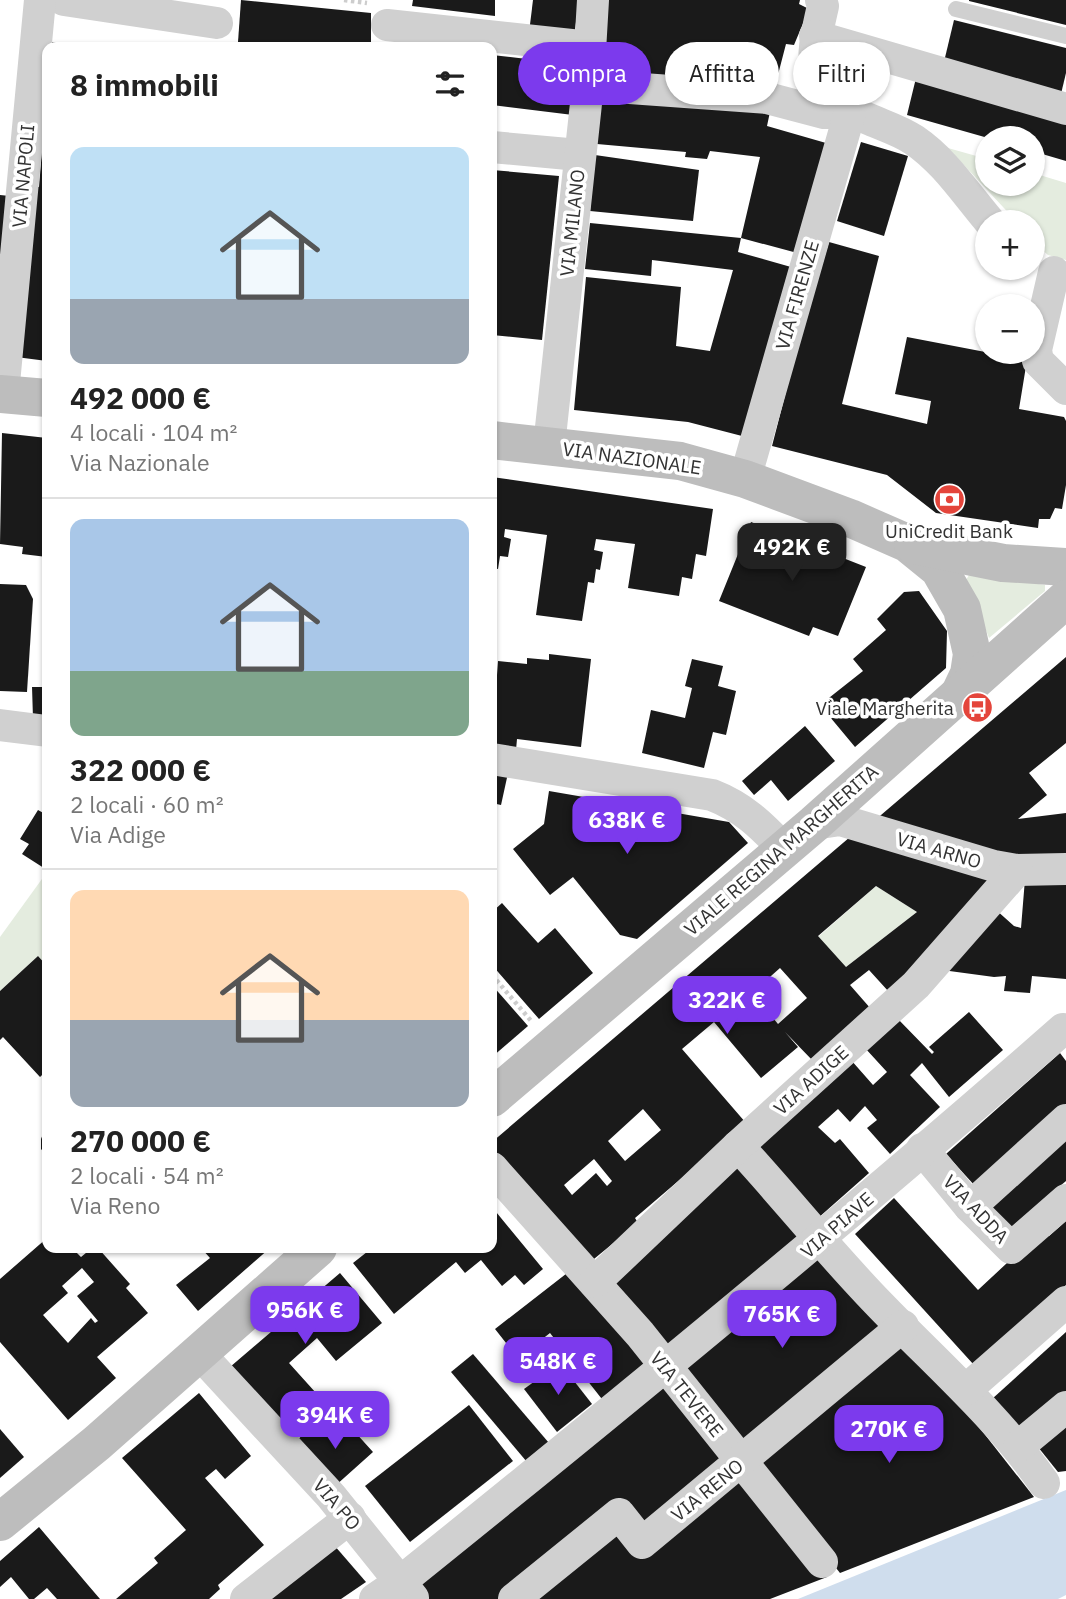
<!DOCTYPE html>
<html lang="it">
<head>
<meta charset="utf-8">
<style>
  body { margin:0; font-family:"IBM Plex Sans",sans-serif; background:#f2f2f2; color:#222; height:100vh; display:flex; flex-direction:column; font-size:26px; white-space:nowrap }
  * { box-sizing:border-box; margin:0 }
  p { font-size:23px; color:#767676 }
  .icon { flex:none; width:38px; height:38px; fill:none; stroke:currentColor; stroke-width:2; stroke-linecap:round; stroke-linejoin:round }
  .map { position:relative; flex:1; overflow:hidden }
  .side { position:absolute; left:42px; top:42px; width:455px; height:1211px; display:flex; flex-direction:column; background:#fff; border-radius:14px; box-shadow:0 2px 5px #0004 }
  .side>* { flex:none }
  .guide { position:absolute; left:518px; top:42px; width:443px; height:63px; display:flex; gap:14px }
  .controls { position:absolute; left:975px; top:126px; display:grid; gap:14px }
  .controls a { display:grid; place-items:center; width:70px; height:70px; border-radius:50%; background:#fff; box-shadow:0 2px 5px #0004; font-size:35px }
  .price { position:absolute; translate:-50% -60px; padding:0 16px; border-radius:14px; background:#7c3aed; color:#fff; font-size:23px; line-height:46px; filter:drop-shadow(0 2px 4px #0008) }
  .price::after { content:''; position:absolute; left:50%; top:42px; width:21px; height:16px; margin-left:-10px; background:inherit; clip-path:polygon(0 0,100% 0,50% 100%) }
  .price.selected { background:#222; color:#fff }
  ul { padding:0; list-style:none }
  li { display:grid; align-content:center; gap:14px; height:371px; padding:0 28px }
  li+li { border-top:2px solid #e0e0e0 }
  li span { display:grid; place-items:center; height:217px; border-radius:14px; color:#555 }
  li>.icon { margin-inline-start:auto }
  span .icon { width:126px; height:126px; fill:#fffc; stroke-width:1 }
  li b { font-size:30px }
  h2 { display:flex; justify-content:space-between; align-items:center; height:84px; padding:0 28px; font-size:30px }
  .tag { padding:0 24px; border-radius:32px; background:#fff; box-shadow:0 2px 5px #0004; font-size:24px; line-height:63px }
  .tag.selected { background:#7c3aed; color:#fff }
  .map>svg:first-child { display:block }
</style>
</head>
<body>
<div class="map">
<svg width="1066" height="1599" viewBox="0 0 1066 1599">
  <rect width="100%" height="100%" fill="#fff"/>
  <g fill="#e4ecdf">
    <path d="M948 148 987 159V184H1032L1033 173 1066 183V260L1048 255 1033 242 1032 222H1017Z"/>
    <path d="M975 574 1045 585V591L989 638 966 580 969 575Z"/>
    <path d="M47 872V966L38 956 0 991V937Z"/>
    <path d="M876 886 917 912 846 967 818 937Z"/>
  </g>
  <path fill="#cfdded" d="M1066 1490V1595L1058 1599H798Z"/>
  <g fill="#1a1a1a" fill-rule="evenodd">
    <path d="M241 0 371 13V47H267L238 42Z"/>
    <path d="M413 0H495V16L412 6Z"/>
    <path d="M533 0H579L574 37 529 33Z"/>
    <path d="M606 0H800L799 4 809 9 794 45 786 44 774 90 601 77Z"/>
    <path d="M969 0H1066V25L969 1Z"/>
    <path d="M954 20 1066 48V73L1060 98 943 66Z"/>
    <path d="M51 42 94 45V47H51Z"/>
    <path d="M492 55 578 65 573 115 492 105Z"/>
    <path d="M916 78 1066 122V161L1032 151V138H988L907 115Z"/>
    <path d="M600 94 771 107 767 126 826 143 801 254 741 238 760 157 710 151 707 159 685 157 686 152 597 144Z"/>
    <path d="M45 114H47V361L16 357 34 186 39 187Z"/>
    <path d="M861 142 908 156 884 236 837 221Z"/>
    <path d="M595 155 699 170 693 221 590 211Z"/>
    <path d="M492 170 559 176 542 340 492 335Z"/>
    <path d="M0 195 10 196 0 274Z"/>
    <path d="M590 223 741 238 738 252 791 267 742 436 688 422 574 410 586 277 681 287 676 346 710 351 733 270 652 260 651 276 585 269Z"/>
    <path d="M829 242 879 256 842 404 927 424 931 401 895 394 907 337 1027 360 1019 409 1064 417 1066 421V485L1062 509 1055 508 1050 519H1039L1038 528 936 513 887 475 772 446 799 341Z"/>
    <path d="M2 433 47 438V557L22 554 23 547 0 544Z"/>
    <path d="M492 477 713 509 706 556 696 554 692 579 682 577 679 596 628 588 635 544 596 539 594 550 603 552 600 570 596 569 594 583 588 582 582 621 536 615 547 535 505 529 504 537 511 539 508 557 500 556 498 569 492 568Z"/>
    <path d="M751 522 866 567 838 636 813 627 809 636 719 601Z"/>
    <path d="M0 584 26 585 33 599 27 692 0 691Z"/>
    <path d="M919 591 947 631 946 668 855 747 820 705 863 671 853 659 886 630 877 619 904 592Z"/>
    <path d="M549 654 591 659 581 747 517 739 516 750 492 745 498 661 527 664V658L549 660Z"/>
    <path d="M1066 657V743L1029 773 1047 795 1018 819 1066 813V857L1018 860 874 821Z"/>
    <path d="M692 659 723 666 718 686 736 691 726 735 713 732 704 768 642 753 651 710 685 718 692 688 685 686Z"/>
    <path d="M32 687H47V718L33 719Z"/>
    <path d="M805 726 835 761 788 801 771 780 754 795 742 781Z"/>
    <path d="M492 769 508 773 501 805 492 803Z"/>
    <path d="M549 791 729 822 748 843 637 939 620 935 573 877 550 895 513 849 544 824Z"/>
    <path d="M38 810 47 815V870L22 854 29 844 20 839Z"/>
    <path d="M850 837 992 878 889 992 869 970 850 985 871 1009 814 1062 785 1032 798 1047 761 1078 714 1022 682 1049 746 1123 635 1218 638 1223 589 1263 492 1149V1142ZM876 886 917 912 846 967 818 936ZM780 968 807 998 778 1024 752 993ZM643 1109 661 1130 625 1161 608 1141ZM594 1159 612 1181 607 1186 596 1173 572 1195 564 1185Z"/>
    <path d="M1025 879 1066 883V979L1032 976 1030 993 1004 991 1006 976 994 977 942 970 995 909 1014 926 1021 928Z"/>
    <path d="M502 903 538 943 555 928 593 973 539 1019 492 965V912Z"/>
    <path d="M38 956 47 966V1070L40 1077 3 1037 0 1040V991Z"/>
    <path d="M492 985 528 1026 492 1057Z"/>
    <path d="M969 1012 1003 1050 949 1097 922 1063 910 1075 940 1107 890 1154 867 1128 877 1120 865 1106 850 1122 838 1109 818 1127 835 1143 840 1139 869 1173 817 1219 756 1150 851 1060 873 1085 887 1072 865 1048 897 1018 932 1054 934 1052 929 1047Z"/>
    <path d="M1060 1053 1066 1061V1105L975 1186 946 1154Z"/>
    <path d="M47 1124V1156L41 1149V1139Z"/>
    <path d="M1066 1138V1181L1008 1230 988 1207Z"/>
    <path d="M738 1158 806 1236 668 1355 606 1284Z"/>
    <path d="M894 1198 978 1290 1036 1236H1049L1066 1221V1285L974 1365 855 1234Z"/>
    <path d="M492 1207 543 1269 524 1285 515 1275 502 1286 481 1260 465 1273 456 1262 394 1314 353 1263 372 1248H492Z"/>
    <path d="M47 1238V1248H72L81 1257 92 1248H98L130 1284 126 1288 148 1313 97 1357 116 1378 68 1420 0 1342V1279ZM82 1268 94 1282 77 1296 98 1321 95 1323 91 1318 68 1343 43 1315 68 1293 62 1286Z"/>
    <path d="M201 1248H270L198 1311 176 1285 210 1258Z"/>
    <path d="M819 1249 888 1330 746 1452 677 1370Z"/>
    <path d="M571 1270 649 1368 605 1403 550 1333 518 1358 495 1329Z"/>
    <path d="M340 1273 382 1323 336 1361 317 1338 289 1363 316 1393 280 1424 230 1367Z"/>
    <path d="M1066 1332V1395L1022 1432 992 1399Z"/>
    <path d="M900 1339 957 1399 1034 1497 840 1573 755 1466Z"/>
    <path d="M473 1354 549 1443 527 1462 451 1372Z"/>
    <path d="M560 1363 592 1404 557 1432 524 1389Z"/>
    <path d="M664 1387 727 1464 642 1533 620 1506 506 1599H425L416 1588Z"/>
    <path d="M199 1393 251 1456 225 1479 216 1469 205 1478 264 1545 218 1585 220 1589 209 1599H116L158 1563 154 1558 186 1530 122 1458Z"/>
    <path d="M469 1405 513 1461 410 1542 365 1486Z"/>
    <path d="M345 1421 373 1452 335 1486 296 1441 316 1423 329 1436Z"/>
    <path d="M1066 1425V1471L1058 1472 1038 1447Z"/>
    <path d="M0 1429 24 1457 0 1478Z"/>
    <path d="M742 1476 827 1577 770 1599H527L618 1525 641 1554Z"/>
    <path d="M39 1527 88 1585 100 1599H57L47 1588 34 1599H29L11 1577 0 1587V1561Z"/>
    <path d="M334 1545 366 1582 341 1599H265Z"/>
  </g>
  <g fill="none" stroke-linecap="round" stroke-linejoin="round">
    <g stroke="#cdcdcd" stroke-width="4.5" stroke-dasharray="3.5 3.5" stroke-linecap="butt">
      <path d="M344 0 367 3"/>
      <path d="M492 975 532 1022"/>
    </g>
    <path stroke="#d0d0d0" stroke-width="16" d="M956 9 1066 36"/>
    <g stroke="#d0d0d0" stroke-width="32">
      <path d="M64 0 217 23"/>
      <path d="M821 0 823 6C809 66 804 94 871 120 885 126 901 131 914 140 945 161 966 194 990 222"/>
      <path d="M387 25 590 47"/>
      <path d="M815 36 1066 109"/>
      <path d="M588 85 767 98 824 113H834L843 107"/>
      <path d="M492 147 579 155"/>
      <path d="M1054 272 1036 350 1038 361 1066 389"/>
      <path d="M3 394 40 0"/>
      <path d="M549 446 588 85 593 0"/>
      <path d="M745 479 850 112"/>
      <path d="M0 725 47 731"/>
      <path d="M492 759 712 795C743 807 761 825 784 849"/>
      <path d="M814 824 840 820 994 866 1017 870 1066 869"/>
      <path d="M738 1146C786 1198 831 1255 881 1306 937 1364 997 1416 1044 1483"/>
      <path d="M922 1149 970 1207 1011 1248 1066 1200"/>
      <path d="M492 1168 640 1334 822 1562"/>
      <path d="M970 1207 1066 1120"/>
      <path d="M595 1282 738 1146 916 985 1017 870"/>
      <path d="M198 1352 331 1496 413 1598"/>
      <path d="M967 1389 1066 1302"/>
      <path d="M1019 1446 1066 1407"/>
      <path d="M246 1599 350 1518"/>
      <path d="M375 1599 400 1582C625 1401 847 1219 1063 1029L1066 1032"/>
      <path d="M514 1599 619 1514 642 1543 903 1326"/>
    </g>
    <g stroke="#bdbdbd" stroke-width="38">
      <path d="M0 394 47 398"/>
      <path d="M492 440 680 461 745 479 850 518 907 543 939 569 962 609 972 654 969 674 960 693"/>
      <path d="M913 545 1003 563 1066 567"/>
      <path d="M492 1098 814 824 1066 599"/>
      <path d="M0 1522 97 1443 318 1248"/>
    </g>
  </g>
  <defs>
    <symbol id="bank-disc" viewBox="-11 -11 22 22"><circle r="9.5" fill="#e4453b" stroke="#fff"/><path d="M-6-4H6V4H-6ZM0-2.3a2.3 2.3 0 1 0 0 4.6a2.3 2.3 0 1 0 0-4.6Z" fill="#fff"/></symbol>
    <symbol id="bus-disc" viewBox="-11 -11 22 22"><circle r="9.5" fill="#e4453b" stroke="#fff"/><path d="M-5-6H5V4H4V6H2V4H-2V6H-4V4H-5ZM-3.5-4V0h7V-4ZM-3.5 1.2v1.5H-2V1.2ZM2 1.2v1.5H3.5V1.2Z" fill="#fff"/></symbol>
  </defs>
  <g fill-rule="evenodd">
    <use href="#bank-disc" x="932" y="482" width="35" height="35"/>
    <use href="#bus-disc" x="960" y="690" width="35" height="35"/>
  </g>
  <g text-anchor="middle" stroke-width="7" stroke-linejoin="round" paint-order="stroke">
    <g font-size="19" fill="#333" stroke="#fff">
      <text transform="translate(23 176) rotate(-85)" y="7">VIA NAPOLI</text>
      <text transform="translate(572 223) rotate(-84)" y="7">VIA MILANO</text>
      <text transform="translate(797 295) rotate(-74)" y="7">VIA FIRENZE</text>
      <text transform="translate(632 458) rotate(8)" y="7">VIA NAZIONALE</text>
      <text transform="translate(781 850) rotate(-41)" y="7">VIALE REGINA MARGHERITA</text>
      <text transform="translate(939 850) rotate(16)" y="7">VIA ARNO</text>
      <text transform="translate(811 1080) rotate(-42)" y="7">VIA ADIGE</text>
      <text transform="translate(976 1209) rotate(47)" y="7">VIA ADDA</text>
      <text transform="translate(837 1225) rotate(-41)" y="7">VIA PIAVE</text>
      <text transform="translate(687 1394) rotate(51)" y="7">VIA TEVERE</text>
      <text transform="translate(707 1490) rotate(-39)" y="7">VIA RENO</text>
      <text transform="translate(337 1504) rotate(49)" y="7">VIA PO</text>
    </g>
    <g font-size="19" fill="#333" stroke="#fff">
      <text x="949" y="538">UniCredit Bank</text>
      <text x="954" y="715" text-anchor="end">Viale Margherita</text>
    </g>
  </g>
</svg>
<div class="controls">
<a><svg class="icon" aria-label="layers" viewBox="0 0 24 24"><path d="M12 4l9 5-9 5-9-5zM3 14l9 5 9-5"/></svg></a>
<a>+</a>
<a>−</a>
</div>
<b class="price selected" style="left:792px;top:583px">492K €</b>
<b class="price" style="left:627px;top:856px">638K €</b>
<b class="price" style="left:727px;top:1036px">322K €</b>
<b class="price" style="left:305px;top:1346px">956K €</b>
<b class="price" style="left:782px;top:1350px">765K €</b>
<b class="price" style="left:558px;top:1397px">548K €</b>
<b class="price" style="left:335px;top:1451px">394K €</b>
<b class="price" style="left:889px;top:1465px">270K €</b>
<div class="guide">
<a class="tag selected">Compra</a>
<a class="tag">Affitta</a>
<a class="tag">Filtri</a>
</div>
<section class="side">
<h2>8 immobili<svg class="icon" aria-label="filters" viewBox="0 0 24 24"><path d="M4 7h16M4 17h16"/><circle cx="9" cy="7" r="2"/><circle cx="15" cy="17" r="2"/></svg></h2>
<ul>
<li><span style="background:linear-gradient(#bfe0f5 70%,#9aa5b1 0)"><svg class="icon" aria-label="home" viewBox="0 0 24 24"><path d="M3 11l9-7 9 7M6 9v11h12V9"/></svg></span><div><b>492 000 €</b><p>4 locali · 104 m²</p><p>Via Nazionale</p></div></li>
<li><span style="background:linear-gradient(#a9c7e8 70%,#7fa58c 0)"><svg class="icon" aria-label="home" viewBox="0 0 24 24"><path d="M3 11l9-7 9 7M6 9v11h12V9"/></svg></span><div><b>322 000 €</b><p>2 locali · 60 m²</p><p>Via Adige</p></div></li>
<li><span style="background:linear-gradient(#ffd9b3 60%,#9aa5b1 0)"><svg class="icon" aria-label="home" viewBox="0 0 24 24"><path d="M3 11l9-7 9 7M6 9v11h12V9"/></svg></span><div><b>270 000 €</b><p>2 locali · 54 m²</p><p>Via Reno</p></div></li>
</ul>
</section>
</div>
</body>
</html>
